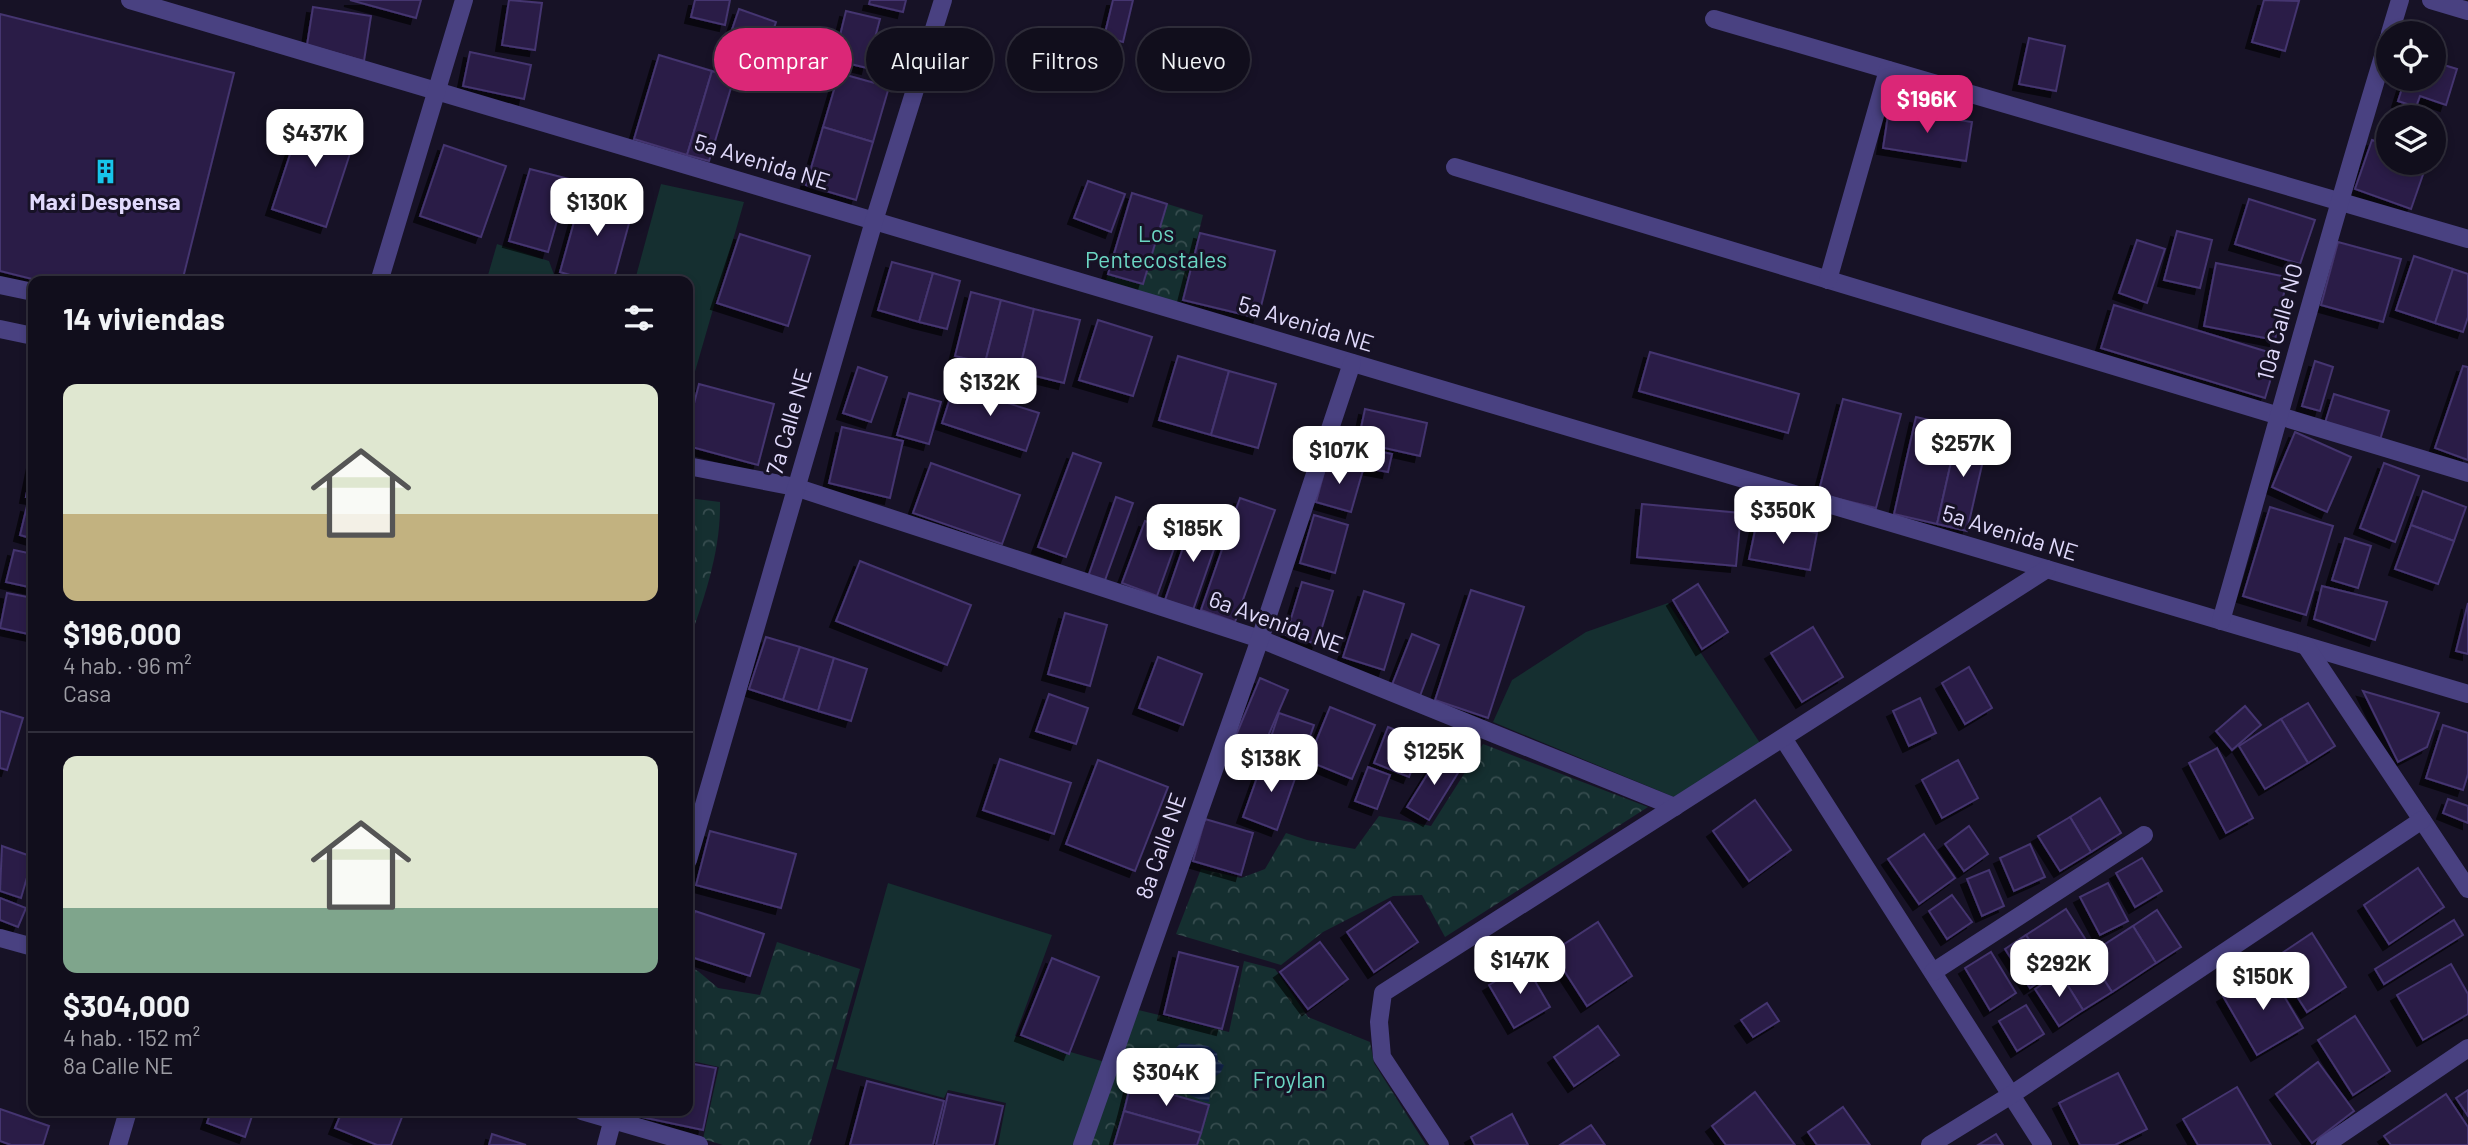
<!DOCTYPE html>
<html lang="es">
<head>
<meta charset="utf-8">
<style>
  body { margin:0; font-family:Barlow,sans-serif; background:#1e1c29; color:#f1f3f6; height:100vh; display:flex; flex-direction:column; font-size:26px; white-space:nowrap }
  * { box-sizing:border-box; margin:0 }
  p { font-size:23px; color:#9c9ca3 }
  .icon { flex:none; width:38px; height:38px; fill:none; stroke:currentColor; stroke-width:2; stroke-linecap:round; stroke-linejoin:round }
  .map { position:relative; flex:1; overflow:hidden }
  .sheet { position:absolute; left:28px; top:276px; width:665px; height:840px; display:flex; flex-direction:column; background:#110e1c; border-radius:14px; box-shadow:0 4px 10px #0003,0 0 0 2px #302e3b }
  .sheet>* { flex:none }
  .guide { position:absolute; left:714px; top:28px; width:665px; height:63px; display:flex; gap:14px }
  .buttons { position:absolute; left:2376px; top:21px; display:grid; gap:14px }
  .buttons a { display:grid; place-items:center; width:70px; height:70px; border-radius:50%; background:#110e1c; box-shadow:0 4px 10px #0003,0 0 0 2px #302e3b; font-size:35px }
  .price { position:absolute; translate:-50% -60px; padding:0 16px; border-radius:14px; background:#fff; color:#222; font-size:23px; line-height:46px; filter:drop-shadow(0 2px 4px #0008) }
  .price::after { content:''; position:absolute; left:50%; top:42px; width:21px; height:16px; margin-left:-10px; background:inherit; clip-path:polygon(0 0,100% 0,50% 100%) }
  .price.current { background:#db2777; color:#fff }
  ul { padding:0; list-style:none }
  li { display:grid; align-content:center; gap:14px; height:371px; padding:0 35px }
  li+li { border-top:2px solid #302e3b }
  li span { display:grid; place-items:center; height:217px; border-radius:14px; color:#555 }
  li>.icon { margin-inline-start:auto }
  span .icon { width:126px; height:126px; fill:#fffc; stroke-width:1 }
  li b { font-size:30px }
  h2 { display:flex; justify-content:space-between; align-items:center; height:84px; padding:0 35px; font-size:30px }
  .chip { padding:0 24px; border-radius:32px; background:#110e1c; box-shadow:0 4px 10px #0003,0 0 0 2px #302e3b; font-size:24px; line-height:63px }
  .chip.current { background:#db2777; color:#fff }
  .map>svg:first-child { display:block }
</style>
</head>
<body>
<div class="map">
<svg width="2468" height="1145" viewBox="0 0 2468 1145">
  <defs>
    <pattern id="forest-crowns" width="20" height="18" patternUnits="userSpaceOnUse" patternTransform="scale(1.75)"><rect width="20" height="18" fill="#152f30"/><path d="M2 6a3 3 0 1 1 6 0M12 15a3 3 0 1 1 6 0" fill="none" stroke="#374d4f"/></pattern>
    <pattern id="water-rules" width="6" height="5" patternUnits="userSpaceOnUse" patternTransform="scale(1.75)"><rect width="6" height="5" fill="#112146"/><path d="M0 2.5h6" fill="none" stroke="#334162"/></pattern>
    <filter id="shadow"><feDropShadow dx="-6" dy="6" stdDeviation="0" flood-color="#0009"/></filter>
  </defs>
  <rect width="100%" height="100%" fill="#171226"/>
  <g fill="#152f30">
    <path d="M661 184 744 202 688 396V282H620L623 275 635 280Z"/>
    <path d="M497 244 549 261 556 280 560 282H486Z"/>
    <path d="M1668 603 1760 743 1674 797 1493 722 1512 680 1586 632Z"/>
    <path d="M888 883 1052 935 1015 1036 1105 1062 1075 1145H998L1006 1103 948 1090 944 1098 836 1069Z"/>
  </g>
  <g fill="url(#forest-crowns)">
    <path d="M1132 193 1203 215 1181 304 1106 281Z"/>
    <path d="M688 498 720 502C721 551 704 599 688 644Z"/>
    <path d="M1483 744 1648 807 1445 937 1422 895 1393 896 1323 932 1281 965 1176 934 1201 869 1241 878 1265 869 1286 833 1307 840 1355 849 1379 816 1431 826Z"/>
    <path d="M777 942 860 969 810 1145H723L703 1139 719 1067 688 1060V966L698 971 718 988 760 995Z"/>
    <path d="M1244 961 1275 969 1308 1017 1370 1042 1374 1063 1426 1145H1082L1130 1008 1229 1032Z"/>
  </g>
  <path fill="url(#water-rules)" d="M1181 1043 1208 1046 1217 1053 1218 1062 1224 1065 1221 1072 1212 1079 1209 1102C1187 1097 1165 1082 1165 1058Z"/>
  <g fill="#2a1f46" stroke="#443470" stroke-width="2" filter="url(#shadow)">
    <path d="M350 0H421L416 18Z"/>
    <path d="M509 0 542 3 535 50 502 45Z"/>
    <path d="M695 0H730L725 25 691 17Z"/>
    <path d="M870 0H906L903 12 869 4Z"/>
    <path d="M1113 0H1133L1123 42 1104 37Z"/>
    <path d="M2264 0 2299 1 2285 51 2252 42Z"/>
    <path d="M313 7 371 16 364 61 307 45Z"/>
    <path d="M739 9 776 22 759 72 722 59Z"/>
    <path d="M846 11 880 19 867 68 834 60Z"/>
    <path d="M0 14 234 73 182 282H44L0 271Z"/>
    <path d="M2029 38 2065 46 2056 91 2019 84Z"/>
    <path d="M470 52 531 65 524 99 463 86Z"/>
    <path d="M659 55 712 71 687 155 634 139Z"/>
    <path d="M2434 62 2457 69 2446 105 2420 96 2416 107 2398 101 2405 79H2434Z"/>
    <path d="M712 71 734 78 709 161 687 155Z"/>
    <path d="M839 73 889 87 873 142 823 127Z"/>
    <path d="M1889 109 1972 122 1966 161 1883 148Z"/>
    <path d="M304 112 358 129 326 227 272 209Z"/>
    <path d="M823 127 873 142 856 200 806 185Z"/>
    <path d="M2372 140 2389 146V163H2427L2411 209 2355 189Z"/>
    <path d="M444 145 506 166 481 237 420 216Z"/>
    <path d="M530 169 569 179 548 252 509 241Z"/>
    <path d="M1088 181 1125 194 1111 232 1074 218Z"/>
    <path d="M583 190 634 205 613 282H593L560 272Z"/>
    <path d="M1132 193 1167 204 1143 284 1108 274Z"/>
    <path d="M2249 199 2315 220 2300 264 2235 244Z"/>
    <path d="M2177 231 2212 240 2200 288 2164 280Z"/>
    <path d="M1200 233 1275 251 1258 318 1183 300Z"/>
    <path d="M740 234 810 256 788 326 717 303Z"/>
    <path d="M2137 240 2165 249 2147 303 2119 293Z"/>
    <path d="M2338 242 2401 259 2383 322 2321 305Z"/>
    <path d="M2414 256 2453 269 2435 323 2396 310Z"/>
    <path d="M892 262 933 273 919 322 878 310Z"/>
    <path d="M2216 263 2287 277 2275 340 2204 326Z"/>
    <path d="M2453 269 2468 274V317L2463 332 2435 323Z"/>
    <path d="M933 273 960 281 947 329 919 322Z"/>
    <path d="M971 292 1001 300 985 363 955 356Z"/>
    <path d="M1001 300 1034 309 1019 372 985 363Z"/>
    <path d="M2114 305 2278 355 2265 398 2101 348Z"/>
    <path d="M1034 309 1080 320 1064 383 1019 372Z"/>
    <path d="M1098 320 1152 337 1133 396 1079 380Z"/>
    <path d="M1650 352 1799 394 1788 433 1639 391Z"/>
    <path d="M1178 356 1229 371 1211 435 1159 420Z"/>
    <path d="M2315 361 2333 367 2320 411 2302 406Z"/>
    <path d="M2463 366 2468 367V460L2435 448Z"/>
    <path d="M858 367 887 377 871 422 843 413Z"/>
    <path d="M1229 371 1276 384 1258 448 1211 435Z"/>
    <path d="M699 384 774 404 758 465 688 446V427Z"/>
    <path d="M954 386 1039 413 1026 451 942 423Z"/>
    <path d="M909 393 941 402 929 444 897 435Z"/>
    <path d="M2334 394 2389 411 2379 443 2324 426Z"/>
    <path d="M1843 399 1901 414 1876 508 1818 494Z"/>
    <path d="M1365 409 1427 423 1420 456 1358 442Z"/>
    <path d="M1916 417 1959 427 1937 524 1894 514Z"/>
    <path d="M842 427 903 441 890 498 829 483Z"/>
    <path d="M1959 427 1989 434 1967 531 1937 524Z"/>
    <path d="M2295 432 2351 457 2327 512 2272 487Z"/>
    <path d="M1354 446 1392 454 1388 472 1350 465Z"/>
    <path d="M1073 453 1101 463 1066 557 1038 547Z"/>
    <path d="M1327 461 1363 470 1351 512 1316 502Z"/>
    <path d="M33 462V498L26 497Z"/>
    <path d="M931 463 1020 495 1002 544 913 513Z"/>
    <path d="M2384 463 2419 476 2395 542 2360 528Z"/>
    <path d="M2423 491 2466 507 2454 541 2411 525Z"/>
    <path d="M1116 497 1133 503 1104 583 1088 577Z"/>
    <path d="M1240 498 1275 510 1235 622 1201 610Z"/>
    <path d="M1642 504 1741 513 1736 566 1637 557Z"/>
    <path d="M27 506 33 507V539L20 535Z"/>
    <path d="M2270 507 2333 526 2306 615 2243 596Z"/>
    <path d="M1314 515 1348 525 1335 573 1300 563Z"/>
    <path d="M1193 519 1221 529 1193 610 1165 600Z"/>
    <path d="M1145 521 1179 534 1157 596 1122 583Z"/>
    <path d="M1757 521 1817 533 1810 570 1749 559Z"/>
    <path d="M2411 525 2454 541 2438 584 2395 569Z"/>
    <path d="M2345 538 2371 546 2358 588 2332 580Z"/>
    <path d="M14 550 33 554V588L6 582Z"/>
    <path d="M860 561 971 605 947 665 836 621Z"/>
    <path d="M1302 582 1333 591 1317 644 1286 635Z"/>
    <path d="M1698 584 1728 632 1702 649 1673 600Z"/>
    <path d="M2322 586 2387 602 2375 640 2314 619Z"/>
    <path d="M1471 590 1524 607 1488 718 1435 700Z"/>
    <path d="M1364 591 1404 604 1384 670 1343 657Z"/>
    <path d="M7 593 33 598V635L0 628Z"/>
    <path d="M2468 603V654L2456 651Z"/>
    <path d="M1065 613 1107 625 1090 686 1048 674Z"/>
    <path d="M1813 627 1843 677 1802 702 1771 653Z"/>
    <path d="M1412 634 1439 645 1420 696 1392 685Z"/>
    <path d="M766 637 800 647 783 700 749 689Z"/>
    <path d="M800 647 834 658 818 711 783 700Z"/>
    <path d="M1158 657 1202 674 1183 725 1139 708Z"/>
    <path d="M834 658 867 669 851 721 818 711Z"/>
    <path d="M1969 667 1992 708 1965 724 1942 683Z"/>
    <path d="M1260 678 1288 690 1259 757 1232 745Z"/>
    <path d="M2363 691 2439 713 2427 747 2398 762Z"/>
    <path d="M1049 694 1088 708 1076 744 1036 731Z"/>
    <path d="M1920 698 1936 733 1909 746 1893 711Z"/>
    <path d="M2308 703 2335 746 2308 763 2281 719Z"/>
    <path d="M2245 706 2261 725 2232 750 2216 731Z"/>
    <path d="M1330 707 1375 725 1352 779 1308 761Z"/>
    <path d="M0 711 23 718 7 770 0 768Z"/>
    <path d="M1279 713 1314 725 1298 770 1264 758Z"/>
    <path d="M2281 719 2308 763 2265 789 2239 746Z"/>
    <path d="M2443 725 2468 733V774L2463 790 2426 778Z"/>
    <path d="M1388 727 1423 741 1409 777 1374 763Z"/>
    <path d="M2217 748 2253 818 2226 833 2189 763Z"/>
    <path d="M1440 754 1461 768 1429 820 1407 807Z"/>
    <path d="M1264 758 1298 770 1277 830 1243 817Z"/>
    <path d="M1000 759 1071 783 1054 834 983 810Z"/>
    <path d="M1098 760 1168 787 1135 871 1066 844Z"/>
    <path d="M1958 760 1978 798 1942 818 1922 780Z"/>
    <path d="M1368 767 1390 775 1377 809 1355 801Z"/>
    <path d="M2100 798 2121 833 2091 852 2070 817Z"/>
    <path d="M2448 799 2468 806V823L2443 813Z"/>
    <path d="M1755 800 1791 850 1749 881 1713 831Z"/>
    <path d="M2070 817 2091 852 2060 871 2038 836Z"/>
    <path d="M1205 819 1253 833 1241 875 1193 861Z"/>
    <path d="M1969 826 1988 854 1964 871 1945 844Z"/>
    <path d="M710 831 796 854 781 908 696 885Z"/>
    <path d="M1924 834 1955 878 1919 904 1888 859Z"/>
    <path d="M2030 844 2045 877 2014 891 2000 858Z"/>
    <path d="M2 846 33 857 21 898 0 891Z"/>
    <path d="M2142 858 2162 891 2135 907 2116 873Z"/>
    <path d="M2418 868 2444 907 2389 944 2364 905Z"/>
    <path d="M1989 870 2004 906 1982 916 1967 879Z"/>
    <path d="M2108 883 2128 921 2100 935 2080 897Z"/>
    <path d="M1952 895 1972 922 1947 939 1929 911Z"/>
    <path d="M0 898 26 908 18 927 0 920Z"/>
    <path d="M1390 902 1418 942 1374 972 1347 932Z"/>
    <path d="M2066 909 2091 948 2051 974 2026 935Z"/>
    <path d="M2157 910 2181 947 2156 963 2133 926Z"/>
    <path d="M695 911 764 934 750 976 688 956V933Z"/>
    <path d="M2454 920 2463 935 2384 984 2375 969Z"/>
    <path d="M1598 922 1632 976 1587 1006 1552 952Z"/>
    <path d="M2133 926 2156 963 2112 992 2088 955Z"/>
    <path d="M2312 933 2346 987 2307 1012 2273 959Z"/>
    <path d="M2026 935 2051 974 2030 988 2005 949Z"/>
    <path d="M1320 942 1348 979 1308 1009 1280 972Z"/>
    <path d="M1179 952 1238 967 1222 1029 1164 1014Z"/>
    <path d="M1991 952 2016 993 1990 1010 1965 968Z"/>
    <path d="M2088 955 2112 992 2083 1010 2060 973Z"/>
    <path d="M1052 958 1099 977 1069 1054 1021 1035Z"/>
    <path d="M1525 964 1550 1007 1514 1028 1489 985Z"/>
    <path d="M2451 964 2468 994V1014L2423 1040 2397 995Z"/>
    <path d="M2268 969 2303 1028 2257 1055 2223 996Z"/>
    <path d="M2060 973 2083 1010 2059 1026 2035 989Z"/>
    <path d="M1767 1003 1779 1021 1753 1037 1741 1020Z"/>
    <path d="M2026 1005 2044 1034 2017 1051 1999 1021Z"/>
    <path d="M2355 1016 2390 1071 2353 1095 2318 1040Z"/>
    <path d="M1598 1026 1619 1055 1574 1086 1554 1057Z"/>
    <path d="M2318 1062 2354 1111 2312 1143 2276 1094Z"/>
    <path d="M688 1063 716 1068 703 1130 632 1115 633 1111H688Z"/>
    <path d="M2118 1073 2147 1129 2115 1145H2080L2059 1103Z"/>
    <path d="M867 1081 944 1101 933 1145H850Z"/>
    <path d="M1131 1083 1209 1105 1201 1133 1124 1111Z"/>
    <path d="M2237 1087 2271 1145H2198L2183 1119Z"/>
    <path d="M2468 1090V1116L2456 1098Z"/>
    <path d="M1755 1092 1795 1145H1726L1712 1126Z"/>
    <path d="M948 1094 1003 1106 994 1145H936Z"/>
    <path d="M2446 1094 2468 1127V1145H2391L2384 1136Z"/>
    <path d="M1843 1107 1870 1145H1817L1808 1132Z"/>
    <path d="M0 1109 49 1126 43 1145H11L0 1141Z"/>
    <path d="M211 1111H241L252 1116 245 1137 207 1123Z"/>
    <path d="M342 1111H403L404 1112 391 1145H377L335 1128Z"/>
    <path d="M1124 1111 1201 1133 1197 1145H1114Z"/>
    <path d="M1512 1114 1528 1145H1475L1471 1137Z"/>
    <path d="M1591 1125 1605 1145H1560Z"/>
    <path d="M492 1134 526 1145H489Z"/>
    <path d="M1996 1134 2003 1145H1978Z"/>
  </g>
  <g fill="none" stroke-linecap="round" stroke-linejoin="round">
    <g stroke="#494181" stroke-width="18">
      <path d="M130 0 2468 694"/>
      <path d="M2431 0 2468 11"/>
      <path d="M1714 19 2468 239"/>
      <path d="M2390 33 2400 0"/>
      <path d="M1455 167 2468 473"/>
      <path d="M1828 280 1888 70"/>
      <path d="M379 282 464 0"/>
      <path d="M0 285 33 292"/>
      <path d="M0 329 33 336"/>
      <path d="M688 466 795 487 1260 639 1675 807"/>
      <path d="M2221 621C2277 426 2329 231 2389 37"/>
      <path d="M2306 646 2468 889"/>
      <path d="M1783 738 2043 1145"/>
      <path d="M688 860 874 221 943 0"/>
      <path d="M0 938 33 947"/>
      <path d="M1933 972 2144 835"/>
      <path d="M582 1111 699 1145"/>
      <path d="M118 1145 128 1111"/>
      <path d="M606 1145 615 1111"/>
      <path d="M1082 1145 1260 639 1352 363"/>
      <path d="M1440 1145 1382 1057 1379 1022 1383 993 2047 569"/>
      <path d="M1930 1145 2011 1095 2422 820"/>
      <path d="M2325 1145 2468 1048"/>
    </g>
  </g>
  <defs>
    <symbol id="building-bare" viewBox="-9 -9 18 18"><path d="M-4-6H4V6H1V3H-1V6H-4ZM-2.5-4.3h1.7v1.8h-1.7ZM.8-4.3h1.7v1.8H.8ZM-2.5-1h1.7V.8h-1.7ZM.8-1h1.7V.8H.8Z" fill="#17c5eb" stroke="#171226" stroke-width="2.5" paint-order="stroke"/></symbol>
  </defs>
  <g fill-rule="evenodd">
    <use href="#building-bare" x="88" y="154" width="35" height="35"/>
  </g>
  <g text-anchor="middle" stroke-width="6" stroke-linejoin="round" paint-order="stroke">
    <g font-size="23" fill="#e1dafc" stroke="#171226">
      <text transform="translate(762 162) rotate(17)" y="8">5a Avenida NE</text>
      <text transform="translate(2280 322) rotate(-75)" y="8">10a Calle NO</text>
      <text transform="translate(1306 324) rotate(17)" y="8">5a Avenida NE</text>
      <text transform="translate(789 422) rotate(-74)" y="8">7a Calle NE</text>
      <text transform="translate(2010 533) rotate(17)" y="8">5a Avenida NE</text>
      <text transform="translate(1276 622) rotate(20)" y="8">6a Avenida NE</text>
      <text transform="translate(1161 846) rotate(-71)" y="8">8a Calle NE</text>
    </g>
    <g font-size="23" font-weight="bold" fill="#e1dafc" stroke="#171226">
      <text x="105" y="210">Maxi Despensa</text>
    </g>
    <g font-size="23" fill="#6cd7c4" stroke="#171226">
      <text x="1156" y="242">Los<tspan x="1156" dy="26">Pentecostales</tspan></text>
      <text x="1289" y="1088">Froylan</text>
    </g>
  </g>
</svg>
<div class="buttons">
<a><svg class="icon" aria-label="locate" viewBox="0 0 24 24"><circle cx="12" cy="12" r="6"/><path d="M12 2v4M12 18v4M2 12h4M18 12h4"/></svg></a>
<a><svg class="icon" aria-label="layers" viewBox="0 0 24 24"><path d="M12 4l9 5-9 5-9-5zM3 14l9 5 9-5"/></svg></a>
</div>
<b class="price current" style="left:1927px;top:135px">$196K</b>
<b class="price" style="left:315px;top:169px">$437K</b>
<b class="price" style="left:597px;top:238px">$130K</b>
<b class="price" style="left:990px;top:418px">$132K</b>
<b class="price" style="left:1963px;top:479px">$257K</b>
<b class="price" style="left:1339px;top:486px">$107K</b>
<b class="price" style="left:1783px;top:546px">$350K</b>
<b class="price" style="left:1193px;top:564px">$185K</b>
<b class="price" style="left:1434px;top:787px">$125K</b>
<b class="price" style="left:1271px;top:794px">$138K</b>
<b class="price" style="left:1520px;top:996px">$147K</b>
<b class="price" style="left:2059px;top:999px">$292K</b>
<b class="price" style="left:2263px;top:1012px">$150K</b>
<b class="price" style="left:1166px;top:1108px">$304K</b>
<div class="guide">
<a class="chip current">Comprar</a>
<a class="chip">Alquilar</a>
<a class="chip">Filtros</a>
<a class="chip">Nuevo</a>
</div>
<section class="sheet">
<h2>14 viviendas<svg class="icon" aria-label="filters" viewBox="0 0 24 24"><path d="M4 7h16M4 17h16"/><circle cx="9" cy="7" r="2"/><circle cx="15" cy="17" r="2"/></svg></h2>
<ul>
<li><span style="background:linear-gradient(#dfe7d0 60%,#c2b280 0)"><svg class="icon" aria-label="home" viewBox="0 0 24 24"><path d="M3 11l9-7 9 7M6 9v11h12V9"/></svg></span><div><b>$196,000</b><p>4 hab. · 96 m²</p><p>Casa</p></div></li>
<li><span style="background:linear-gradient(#dfe7d0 70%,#7fa58c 0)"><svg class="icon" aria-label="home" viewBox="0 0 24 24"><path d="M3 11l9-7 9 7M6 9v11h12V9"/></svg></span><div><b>$304,000</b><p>4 hab. · 152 m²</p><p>8a Calle NE</p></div></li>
</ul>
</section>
</div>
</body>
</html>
